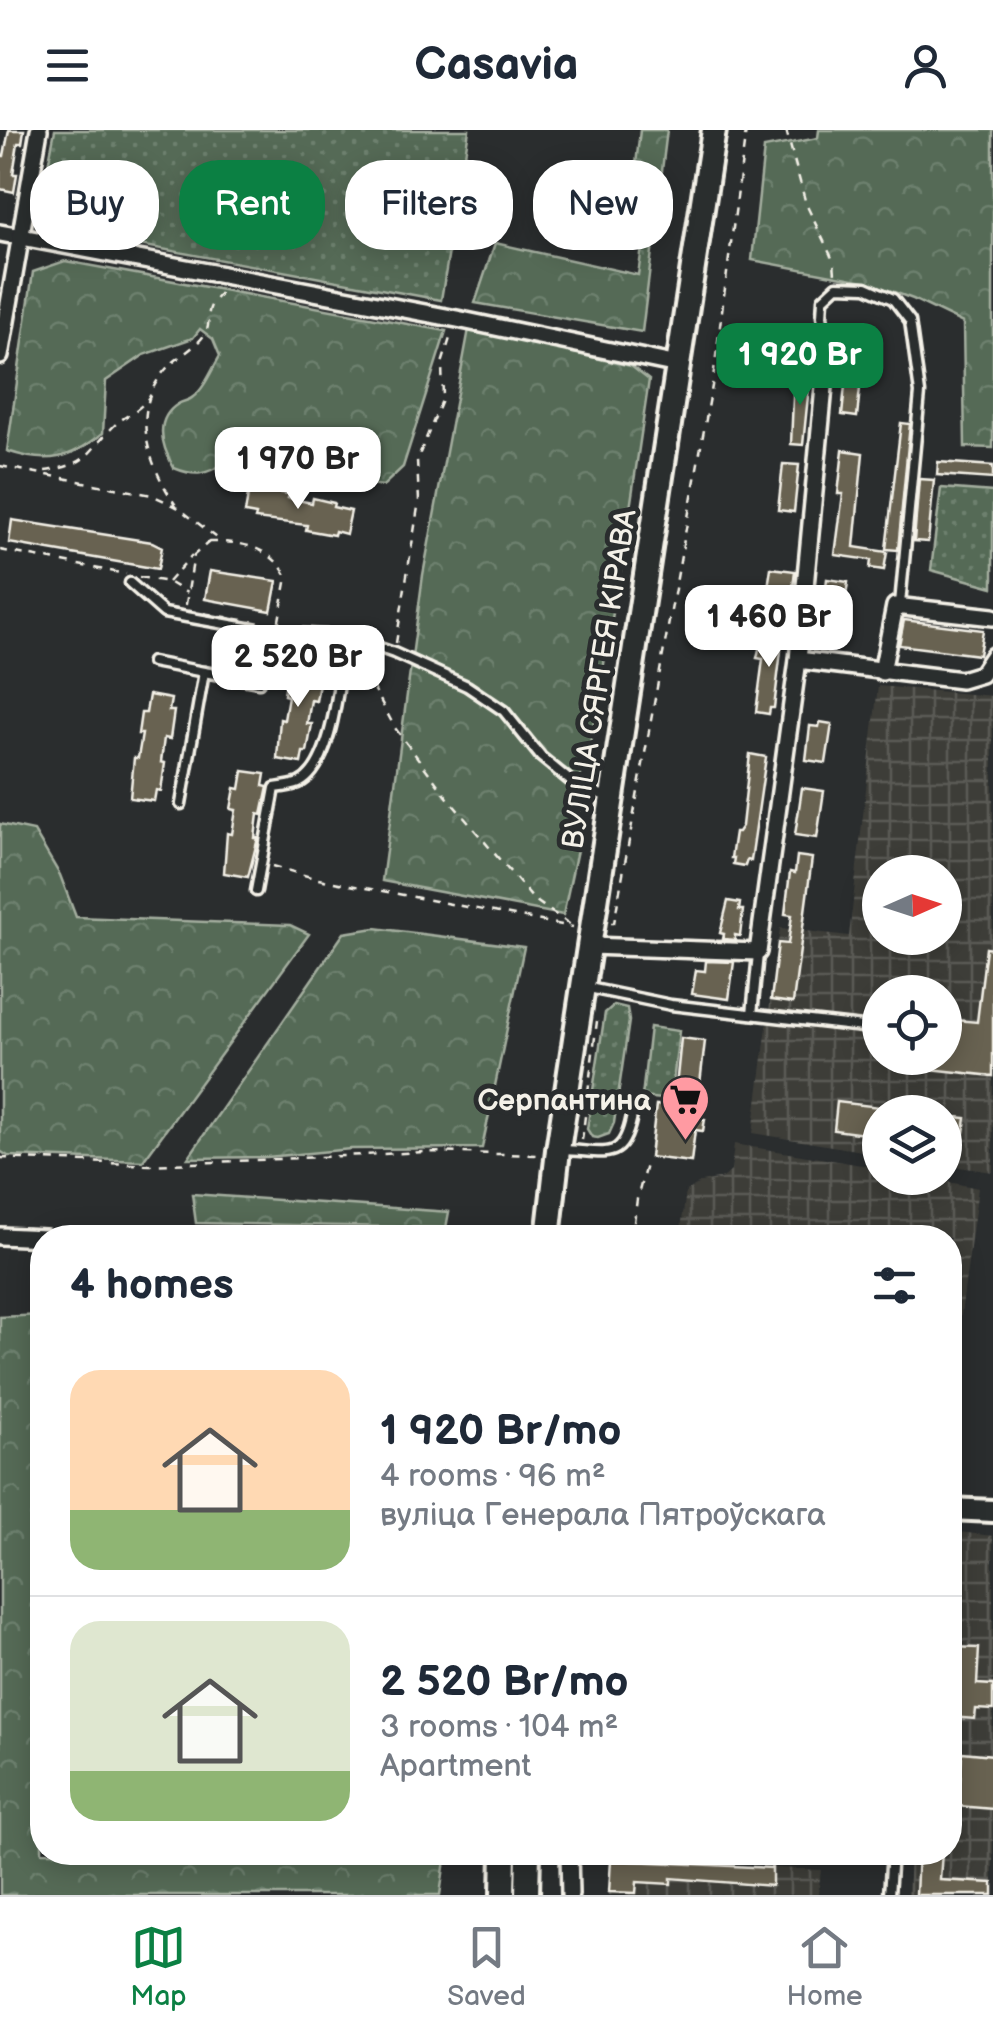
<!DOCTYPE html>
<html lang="en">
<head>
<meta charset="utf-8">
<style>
  body { margin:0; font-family:"Balsamiq Sans",sans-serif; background:#f2f2f3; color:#1f2937; height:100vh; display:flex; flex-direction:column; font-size:38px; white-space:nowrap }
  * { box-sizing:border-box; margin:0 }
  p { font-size:32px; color:#747a83 }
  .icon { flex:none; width:55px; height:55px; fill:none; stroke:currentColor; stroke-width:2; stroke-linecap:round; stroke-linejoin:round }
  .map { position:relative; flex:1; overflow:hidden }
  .sheet { position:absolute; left:30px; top:1095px; width:932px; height:640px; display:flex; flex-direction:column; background:#fff; border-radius:40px; box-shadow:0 5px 25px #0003 }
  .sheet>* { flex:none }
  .banner { position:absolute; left:30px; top:30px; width:935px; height:90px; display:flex; gap:20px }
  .needle { width:65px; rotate:87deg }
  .tools { position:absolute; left:862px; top:725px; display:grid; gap:20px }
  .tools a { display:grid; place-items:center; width:100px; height:100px; border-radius:50%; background:#fff; box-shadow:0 5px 25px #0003; font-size:50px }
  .price { position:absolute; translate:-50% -85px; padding:0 22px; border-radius:20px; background:#fff; color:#222; font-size:32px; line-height:65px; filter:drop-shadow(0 2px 5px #0008) }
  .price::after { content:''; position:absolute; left:50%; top:60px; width:30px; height:22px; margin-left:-15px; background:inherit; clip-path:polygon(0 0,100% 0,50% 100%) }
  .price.current { background:#0b8043; color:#fff }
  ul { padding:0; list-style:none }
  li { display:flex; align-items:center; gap:30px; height:250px; padding:0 40px }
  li+li { border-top:2px solid #e0e1e3 }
  li span { display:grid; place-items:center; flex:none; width:280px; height:200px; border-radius:30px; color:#555 }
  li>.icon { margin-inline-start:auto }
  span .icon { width:120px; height:120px; fill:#fffc; stroke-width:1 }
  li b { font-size:42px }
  h2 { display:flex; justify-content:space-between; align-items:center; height:120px; padding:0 40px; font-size:42px }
  .tag { padding:0 35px; border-radius:40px; background:#fff; box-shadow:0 5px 25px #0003; font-size:35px; line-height:90px }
  .tag.current { background:#0b8043; color:#fff }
  header { display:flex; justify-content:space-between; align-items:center; height:130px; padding:0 40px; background:#fff; font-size:45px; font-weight:700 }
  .tabs { display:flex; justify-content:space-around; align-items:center; height:140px; border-top:2px solid #e0e1e3; background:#fff; font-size:28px; color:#747a83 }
  .tabs a { display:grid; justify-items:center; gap:5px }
  .tabs .current { color:#0b8043 }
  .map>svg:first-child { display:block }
</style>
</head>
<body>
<header><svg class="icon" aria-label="menu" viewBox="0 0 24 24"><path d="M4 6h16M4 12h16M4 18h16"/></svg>Casavia<svg class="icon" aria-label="person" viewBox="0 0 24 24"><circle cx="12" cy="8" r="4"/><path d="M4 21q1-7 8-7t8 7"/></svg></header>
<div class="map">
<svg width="993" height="1765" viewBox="0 0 993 1765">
  <defs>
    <pattern id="industrial-grid" width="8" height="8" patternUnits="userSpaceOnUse" patternTransform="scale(2.5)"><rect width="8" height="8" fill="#3d3d38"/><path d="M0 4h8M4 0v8" fill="none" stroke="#5a5a55"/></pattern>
    <pattern id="grass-dots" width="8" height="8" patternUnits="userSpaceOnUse" patternTransform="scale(2.5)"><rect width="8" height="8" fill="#546a56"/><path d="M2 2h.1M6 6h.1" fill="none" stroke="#6d806e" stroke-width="1.8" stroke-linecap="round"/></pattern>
    <pattern id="forest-crowns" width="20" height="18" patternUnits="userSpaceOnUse" patternTransform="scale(2.5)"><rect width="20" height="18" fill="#546a56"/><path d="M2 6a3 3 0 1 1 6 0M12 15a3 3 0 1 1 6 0" fill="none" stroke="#6d806e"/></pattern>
  </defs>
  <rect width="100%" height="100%" fill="#2a2d2e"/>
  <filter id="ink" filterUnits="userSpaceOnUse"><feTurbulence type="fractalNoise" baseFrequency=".01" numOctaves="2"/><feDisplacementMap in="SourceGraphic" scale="20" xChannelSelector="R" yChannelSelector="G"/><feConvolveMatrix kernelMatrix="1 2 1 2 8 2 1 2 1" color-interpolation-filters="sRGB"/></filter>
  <g filter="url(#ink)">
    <g fill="url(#industrial-grid)" fill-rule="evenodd">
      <path d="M878 556 993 566V1042L945 1035V982H880V1024L753 1003 780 798 849 806ZM880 742H945V808H880ZM880 862H945V928H880Z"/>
      <path d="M734 1014 880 1038V1048H929L978 1058 950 1266V1108L680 1107 686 1061 701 1052 723 1048 731 1041Z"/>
      <path d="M950 1401 993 1406V1765H908L910 1723 950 1722Z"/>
      <path d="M611 1730 821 1740 818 1765H609Z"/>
    </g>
    <g fill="url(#grass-dots)" stroke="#a4ae9f" stroke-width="2.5">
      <path d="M55 0H469L441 170 36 96Z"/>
      <path d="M941 358 993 362V457L931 440Z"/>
      <path d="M614 875 627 878 629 891 614 993 609 1004 598 1008 592 1007 587 999 605 883Z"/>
      <path d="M650 897 679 901 671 970 642 967Z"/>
    </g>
    <g fill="url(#forest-crowns)" stroke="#a4ae9f" stroke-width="2.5">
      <path d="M640 0H667L642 202 475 173 495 113 638 145 648 77 632 69Z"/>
      <path d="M819 0H993V318L965 317 963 193 913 169 864 151 752 130 764 18 818 8Z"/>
      <path d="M65 131 446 201 403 337 383 356 225 333C205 345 196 347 174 338 162 317 153 290 178 274 183 271 189 271 193 267 205 258 212 239 220 226L213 209 200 199 193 208 144 225 106 251 103 303C71 329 48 335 7 321L33 142Z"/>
      <path d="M469 199 631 236 649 250 623 426 586 636 575 655 583 692 563 785 382 751 423 445Z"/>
      <path d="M0 694 34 701 60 745 76 787 290 795 309 804 143 1031 8 1026 0 1021Z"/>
      <path d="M375 798 524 817 482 1018 351 1019 267 1027 188 1028 344 803Z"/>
      <path d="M192 1064 449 1082 446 1098 196 1093Z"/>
      <path d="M42 1185V1722L446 1723 440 1765H0V1187Z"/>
    </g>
    <g fill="#686251" stroke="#f4f1e8" stroke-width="2.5">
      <path d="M9 0H24L22 13H18L13 44H17L14 62 0 59V26H4Z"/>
      <path d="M794 245 810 246 803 315 791 314Z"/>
      <path d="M846 246 861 248 857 287 842 285Z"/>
      <path d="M901 293 910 294 898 420 886 419Z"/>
      <path d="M843 320 863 323 854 417 887 422 884 440 870 438 871 430 835 425 843 364H838Z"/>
      <path d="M938 332 993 336V349L937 345Z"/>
      <path d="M783 334 799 335 794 382 778 380Z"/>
      <path d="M919 349 934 350 928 412 914 411Z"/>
      <path d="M249 359 289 364 288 368 312 373 313 368 334 373 333 377 351 381 346 404 335 401 334 405 306 400 307 395 255 389 256 385 245 383Z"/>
      <path d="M12 390 152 412 162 417 158 439 9 413Z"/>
      <path d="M771 438 795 441 790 480 765 477Z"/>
      <path d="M210 441 277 451 271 481 205 469Z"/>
      <path d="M827 449 848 452 841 503 820 500Z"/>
      <path d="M904 490 983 500 979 525 899 515Z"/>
      <path d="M763 501 783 504 774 578H770L769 584 756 582 763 529 757 528Z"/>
      <path d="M295 527 318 530 316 542 321 543 316 571 311 570 307 594H312L307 622H303L301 633 277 629 280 589 284 590 288 566 284 565 287 544 292 545Z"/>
      <path d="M149 565 171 569 169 581H174L170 609 164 608 161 632 165 633 161 661 156 660 154 671 130 668 134 628H138L142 604H138L141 583H146Z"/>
      <path d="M820 592 832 594 826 633 806 630 810 596 819 597Z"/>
      <path d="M750 624 766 627 751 731 747 730 745 736 733 734 734 728H731L735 702H738L742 696Z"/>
      <path d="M243 641 265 644 263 656 268 657 262 685 258 684 255 708H258L248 747 224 743 227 703 232 704 236 680 231 679 235 658 240 659Z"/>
      <path d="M802 658 824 661 817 708 795 705Z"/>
      <path d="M797 726 812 728 793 873 771 870 778 813 788 814 792 785 785 784 790 742 795 743Z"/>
      <path d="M728 771 740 773 739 780H743L740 806 735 805V810L723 809 724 804 720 803Z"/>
      <path d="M986 818 993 819V946L894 935 895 928H945V889L977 892Z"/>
      <path d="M706 831 734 832 729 869 692 864 696 840 705 841Z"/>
      <path d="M681 908 705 911 696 988 705 989 703 1001 695 1000 691 1032 650 1027 656 975 674 977Z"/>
      <path d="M837 972 880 977V1006L834 1000Z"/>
      <path d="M945 986 966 988 962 1016 945 1014Z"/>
      <path d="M950 1517 979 1518 977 1554 993 1555V1580L976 1579 975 1589 950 1587Z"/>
      <path d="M962 1622 993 1625V1679L958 1676Z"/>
      <path d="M918 1722H942L940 1750 993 1753V1765H916Z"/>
      <path d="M611 1730 772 1738V1756L671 1748V1754L637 1752 636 1763 609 1762Z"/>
    </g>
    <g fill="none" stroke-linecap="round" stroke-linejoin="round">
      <defs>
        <g id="lane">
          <path d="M828 215 822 186 823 169 837 156 866 157 893 169 910 191 920 263 900 474"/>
          <path d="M130 453 164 483 270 502 346 506 394 523 467 556 504 581 541 627 579 658 610 667"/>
          <path d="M152 532 204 542"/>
          <path d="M181 674 204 542 259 552 270 502"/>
          <path d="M256 761 275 658C283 657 292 656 299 653 335 635 339 543 346 506"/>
          <path d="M584 857 671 875 880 899"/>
          <path d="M752 884 758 824"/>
          <path d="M563 1020C607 1021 624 1035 633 980"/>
          <path d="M889 1765 892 1722"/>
        </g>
        <g id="street">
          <path d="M0 103 457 189 678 235"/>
          <path d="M0 226 39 0"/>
          <path d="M798 530 961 550 981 544 993 526"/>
          <path d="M882 542 895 476 993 487"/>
          <path d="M590 816 758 822 798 530 828 215"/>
          <path d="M0 1106 45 1108"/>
          <path d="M569 1722 570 1765"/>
        </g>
        <path id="secondary" d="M950 1379 993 1381"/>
        <g id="primary">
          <path d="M548 1108 558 1020 714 0"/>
          <path d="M503 1765 504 1722"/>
          <path d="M527 1765 528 1722"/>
        </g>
      </defs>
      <use href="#lane" stroke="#f4f1e8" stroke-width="15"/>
      <use href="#street" stroke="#f4f1e8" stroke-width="22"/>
      <use href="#secondary" stroke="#f4f1e8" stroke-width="28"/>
      <use href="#primary" stroke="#f4f1e8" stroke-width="30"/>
      <g stroke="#f4f1e8" stroke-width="2.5" stroke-dasharray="8 8" stroke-linecap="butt">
        <path d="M786 0 806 74 834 132 835 144"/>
        <path d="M0 336 152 365 177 377 221 411"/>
        <path d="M45 341C92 334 86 322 117 293 128 284 140 280 149 267"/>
        <path d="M177 377C149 336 128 282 166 239 178 226 197 218 206 202 210 195 207 186 210 178 212 172 219 165 224 160"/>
        <path d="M209 412C241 411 272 417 287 447L278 496 185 480 194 425Z"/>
        <path d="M0 420 126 444"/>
        <path d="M139 447 168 452 187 463"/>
        <path d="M168 452 192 425"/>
        <path d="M396 513 419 371 417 330 443 268 442 234 451 205"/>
        <path d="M365 525 371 553 395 598 451 672 533 769 572 796"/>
        <path d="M272 736 318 749 573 797"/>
        <path d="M611 793H614L712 256 746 0"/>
        <path d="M582 1010 597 891"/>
        <path d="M0 1028 150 1035 426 1022 537 1025"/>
        <path d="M632 1108 637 1069 647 1031"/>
      </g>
      <use href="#lane" stroke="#2a2d2e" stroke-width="8"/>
      <use href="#street" stroke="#2a2d2e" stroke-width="15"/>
      <use href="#secondary" stroke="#2a2d2e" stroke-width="20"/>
      <use href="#primary" stroke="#2a2d2e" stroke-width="22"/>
    </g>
  </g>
  <defs>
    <symbol id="supermarket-pin" viewBox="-11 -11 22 30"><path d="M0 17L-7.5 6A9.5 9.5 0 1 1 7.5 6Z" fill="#ff9aa2" stroke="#2a2d2e"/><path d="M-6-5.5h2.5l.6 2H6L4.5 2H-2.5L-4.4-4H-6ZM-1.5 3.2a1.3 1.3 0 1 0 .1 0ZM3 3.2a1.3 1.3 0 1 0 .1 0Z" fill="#111"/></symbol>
  </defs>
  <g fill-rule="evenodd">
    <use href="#supermarket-pin" x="658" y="942" width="55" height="75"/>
  </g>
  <g text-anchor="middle" stroke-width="10" stroke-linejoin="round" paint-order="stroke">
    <g font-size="30" fill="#f4f1e8" stroke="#2a2d2e">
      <text transform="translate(599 549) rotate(-81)" y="10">ВУЛІЦА СЯРГЕЯ КІРАВА</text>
    </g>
    <g font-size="30" font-weight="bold" fill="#f4f1e8" stroke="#2a2d2e" text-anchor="end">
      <text x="651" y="980">Серпантина</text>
    </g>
  </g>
</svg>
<div class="tools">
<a><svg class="needle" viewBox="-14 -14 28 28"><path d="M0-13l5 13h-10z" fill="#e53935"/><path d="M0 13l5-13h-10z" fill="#747a83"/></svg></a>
<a><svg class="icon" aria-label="locate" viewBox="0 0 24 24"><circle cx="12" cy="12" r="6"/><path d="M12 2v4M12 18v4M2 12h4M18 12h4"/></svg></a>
<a><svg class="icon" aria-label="layers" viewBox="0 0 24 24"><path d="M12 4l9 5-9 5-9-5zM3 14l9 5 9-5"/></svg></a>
</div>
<b class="price current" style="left:800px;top:278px">1 920 Br</b>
<b class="price" style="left:298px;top:382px">1 970 Br</b>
<b class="price" style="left:769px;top:540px">1 460 Br</b>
<b class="price" style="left:298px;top:580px">2 520 Br</b>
<div class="banner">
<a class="tag">Buy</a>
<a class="tag current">Rent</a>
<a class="tag">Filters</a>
<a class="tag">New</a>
</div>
<section class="sheet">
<h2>4 homes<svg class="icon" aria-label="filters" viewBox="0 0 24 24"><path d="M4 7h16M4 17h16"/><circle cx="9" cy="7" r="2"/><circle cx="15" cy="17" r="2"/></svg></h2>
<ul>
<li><span style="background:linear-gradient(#ffd9b3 70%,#8fb573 0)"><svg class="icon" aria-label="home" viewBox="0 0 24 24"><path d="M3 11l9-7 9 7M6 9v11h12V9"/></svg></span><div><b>1 920 Br/mo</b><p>4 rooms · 96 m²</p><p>вуліца Генерала Пятроўскага</p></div></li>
<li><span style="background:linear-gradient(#dfe7d0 75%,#8fb573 0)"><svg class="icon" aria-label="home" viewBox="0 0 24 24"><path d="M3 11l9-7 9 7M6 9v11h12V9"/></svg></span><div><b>2 520 Br/mo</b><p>3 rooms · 104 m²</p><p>Apartment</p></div></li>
</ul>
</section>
</div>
<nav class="tabs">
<a class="current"><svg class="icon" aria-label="map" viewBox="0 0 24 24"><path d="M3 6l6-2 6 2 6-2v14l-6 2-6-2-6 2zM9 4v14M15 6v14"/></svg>Map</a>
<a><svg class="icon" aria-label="saved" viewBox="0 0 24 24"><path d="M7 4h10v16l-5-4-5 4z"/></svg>Saved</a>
<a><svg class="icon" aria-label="home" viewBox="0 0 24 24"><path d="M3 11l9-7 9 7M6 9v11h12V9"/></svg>Home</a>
</nav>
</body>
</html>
